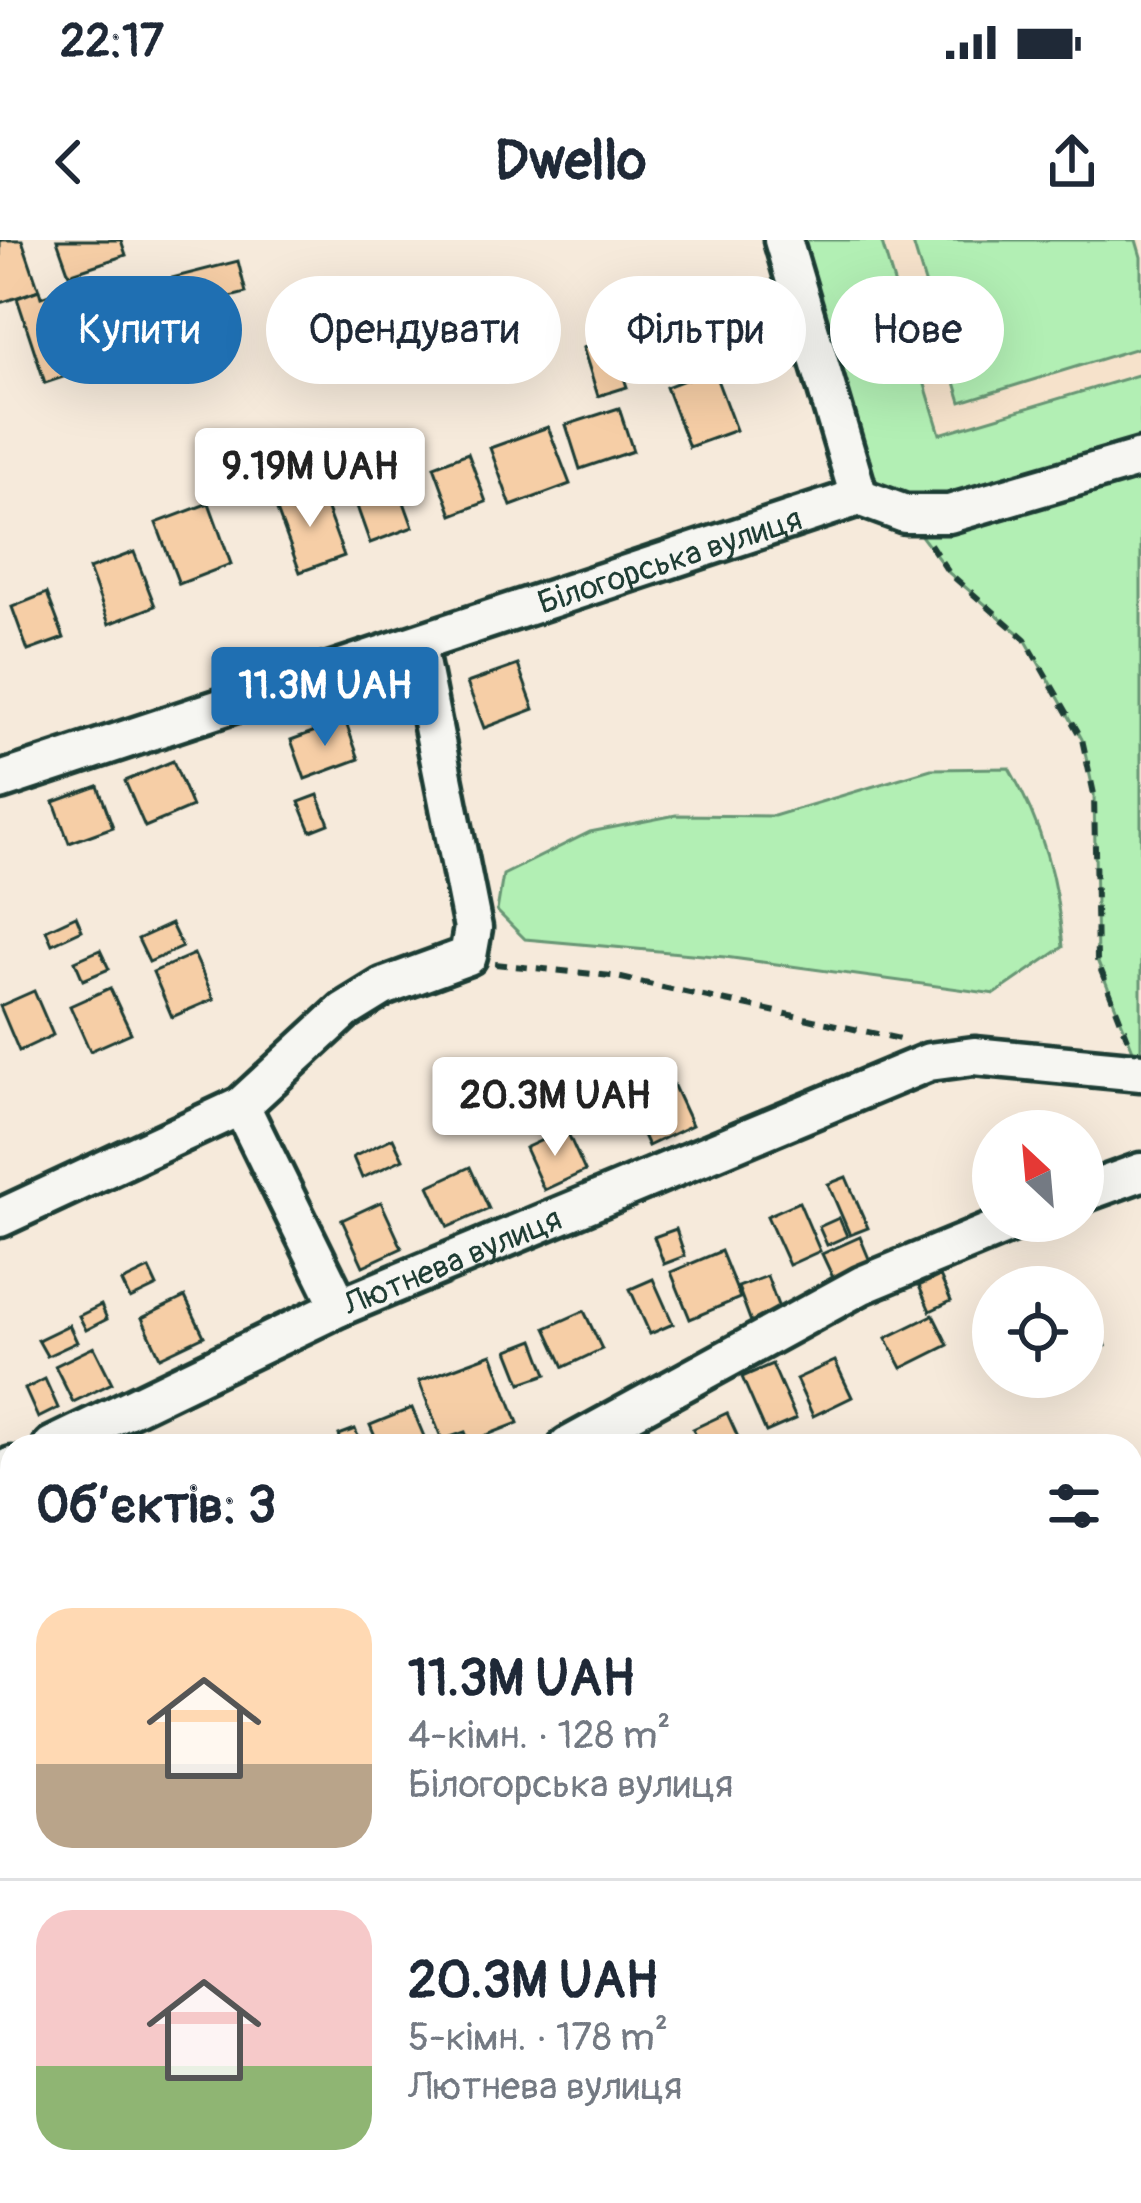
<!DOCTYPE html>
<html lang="uk">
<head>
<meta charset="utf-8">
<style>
  body { margin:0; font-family:Pangolin,sans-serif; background:#f2f2f3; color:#1f2937; height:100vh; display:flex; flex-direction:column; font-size:45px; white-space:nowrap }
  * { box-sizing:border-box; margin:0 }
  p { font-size:39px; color:#747a83 }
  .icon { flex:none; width:66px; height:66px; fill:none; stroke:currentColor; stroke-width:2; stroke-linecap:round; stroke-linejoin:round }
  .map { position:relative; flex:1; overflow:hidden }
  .drawer { position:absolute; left:0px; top:1194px; width:1143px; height:771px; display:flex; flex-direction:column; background:#fff; border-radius:36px 36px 0 0; box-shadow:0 12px 48px #0002 }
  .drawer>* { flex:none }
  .top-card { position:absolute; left:36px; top:36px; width:1071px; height:108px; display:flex; gap:24px }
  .needle { width:78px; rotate:334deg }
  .fabs { position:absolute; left:972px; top:870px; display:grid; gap:24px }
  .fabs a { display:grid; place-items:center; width:132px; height:132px; border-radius:50%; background:#fff; box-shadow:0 12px 48px #0002; font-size:60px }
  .price { position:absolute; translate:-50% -102px; padding:0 27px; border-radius:12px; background:#fff; color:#222; font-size:39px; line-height:78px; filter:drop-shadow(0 3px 6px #0008) }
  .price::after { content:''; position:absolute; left:50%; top:72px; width:36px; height:27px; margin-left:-18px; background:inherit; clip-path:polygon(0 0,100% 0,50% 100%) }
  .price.active { background:#1f6fb2; color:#fff }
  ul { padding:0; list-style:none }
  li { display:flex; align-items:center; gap:36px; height:300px; padding:0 36px }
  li+li { border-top:3px solid #e0e1e3 }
  li span { display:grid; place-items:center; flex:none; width:336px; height:240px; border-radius:36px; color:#555 }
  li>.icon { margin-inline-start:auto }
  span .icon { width:144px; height:144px; fill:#fffc; stroke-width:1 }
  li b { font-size:51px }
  h2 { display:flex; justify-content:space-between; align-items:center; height:144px; padding:0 36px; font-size:51px }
  .tag { padding:0 42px; border-radius:54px; background:#fff; box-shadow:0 12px 48px #0002; font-size:42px; line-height:108px }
  .tag.active { background:#1f6fb2; color:#fff }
  .status { display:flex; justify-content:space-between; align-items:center; height:84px; padding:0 60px; background:#fff; direction:ltr }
  .status svg { height:33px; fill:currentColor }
  header { display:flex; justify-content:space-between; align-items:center; height:156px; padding:0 36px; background:#fff; font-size:54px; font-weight:700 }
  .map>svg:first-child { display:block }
</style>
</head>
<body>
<div class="status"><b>22:17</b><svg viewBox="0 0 49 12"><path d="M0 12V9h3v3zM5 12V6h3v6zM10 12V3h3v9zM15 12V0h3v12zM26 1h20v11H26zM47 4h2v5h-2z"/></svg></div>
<header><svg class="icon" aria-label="back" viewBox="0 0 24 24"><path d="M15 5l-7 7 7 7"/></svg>Dwello<svg class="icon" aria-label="share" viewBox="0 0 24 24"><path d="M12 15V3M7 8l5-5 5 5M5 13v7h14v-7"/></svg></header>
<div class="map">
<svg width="1141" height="1963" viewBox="0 0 1141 1963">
  <rect width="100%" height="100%" fill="#f6eadb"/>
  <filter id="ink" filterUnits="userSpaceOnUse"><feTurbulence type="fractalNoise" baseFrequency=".00833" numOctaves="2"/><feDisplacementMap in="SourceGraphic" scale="24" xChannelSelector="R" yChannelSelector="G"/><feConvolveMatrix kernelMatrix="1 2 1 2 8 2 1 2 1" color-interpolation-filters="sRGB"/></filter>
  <g filter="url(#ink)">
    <path fill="#f6e2cb" d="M881 0H1141V134L940 194Z"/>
    <g fill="#b2efb4" stroke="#689674" stroke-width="3">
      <path d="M783 0H881L940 194 1141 134V830L1097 720 1094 554 1082 499 1025 399 949 333 905 274 859 257Z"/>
      <path d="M912 0H1136L1141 17V107L961 162Z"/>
      <path d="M1009 528C1043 586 1057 640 1063 707L995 754 725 717 525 699 497 671 503 635 590 592 676 575 774 576 931 529Z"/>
    </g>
    <g fill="#f6cea6" stroke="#1f3d34" stroke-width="3">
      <path d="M0 0H22L39 50 0 63Z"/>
      <path d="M57 0H121L126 15 69 34Z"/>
      <path d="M238 21 246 53 160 75 152 43Z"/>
      <path d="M740 40 751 70 715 84 703 54Z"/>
      <path d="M142 48 149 76 94 91 86 63Z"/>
      <path d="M39 50 41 57 52 53 78 132 45 143 17 58Z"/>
      <path d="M684 64 692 88 648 103 640 79Z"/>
      <path d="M611 98 627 147 598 156 583 108Z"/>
      <path d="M713 129 736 190 689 207 666 147Z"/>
      <path d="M619 168 633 211 580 229 566 185Z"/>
      <path d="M548 187 570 244 511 266 490 208Z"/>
      <path d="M468 213 486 262 452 275 434 226Z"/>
      <path d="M396 240 413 287 370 303 353 255Z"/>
      <path d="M319 248 344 316 300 332 275 265Z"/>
      <path d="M209 263 231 324 179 344 156 283Z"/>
      <path d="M134 312 155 366 109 384 89 329Z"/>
      <path d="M47 353 64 398 28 411 12 367Z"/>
      <path d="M518 425 534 469 484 488 467 443Z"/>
      <path d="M345 480 359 519 305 539 291 500Z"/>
      <path d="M173 521 192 567 145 587 125 541Z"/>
      <path d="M98 546 113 587 69 603 54 562Z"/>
      <path d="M318 555 329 584 311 591 299 562Z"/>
      <path d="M76 676 82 690 52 704 46 690Z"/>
      <path d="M171 684 182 707 149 722 138 699Z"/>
      <path d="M100 710 109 729 83 740 75 721Z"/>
      <path d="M194 714 214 759 172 777 153 732Z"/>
      <path d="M110 748 131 793 90 811 70 766Z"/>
      <path d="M34 751 53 795 19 811 0 766Z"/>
      <path d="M673 844 692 885 648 906 629 865Z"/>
      <path d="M524 853 537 881 517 890 504 862Z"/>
      <path d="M566 889 585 931 544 950 525 908Z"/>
      <path d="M393 898 403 919 362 938 353 917Z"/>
      <path d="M470 927 489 969 448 987 429 946Z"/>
      <path d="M846 937 868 988 850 995 828 944Z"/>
      <path d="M381 962 402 1008 363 1026 342 980Z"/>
      <path d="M799 962 820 1011 789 1025 767 976Z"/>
      <path d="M839 978 847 996 827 1005 819 987Z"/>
      <path d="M676 989 685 1016 664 1024 654 997Z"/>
      <path d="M860 997 872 1026 835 1042 822 1014Z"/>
      <path d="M721 1011 740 1058 690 1079 671 1032Z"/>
      <path d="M149 1029 157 1046 130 1059 122 1042Z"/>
      <path d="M767 1036 780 1071 751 1082 738 1047Z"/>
      <path d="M940 1036 951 1061 930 1071 919 1046Z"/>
      <path d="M653 1039 673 1084 650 1094 630 1049Z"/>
      <path d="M185 1057 204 1096 160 1117 142 1078Z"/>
      <path d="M1089 1061 1106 1106 1083 1115V1063Z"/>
      <path d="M101 1065 107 1079 86 1090 79 1076Z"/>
      <path d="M584 1071 602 1109 564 1127 546 1088Z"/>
      <path d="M933 1075 948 1105 902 1128 886 1098Z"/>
      <path d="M69 1085 77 1102 47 1116 38 1100Z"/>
      <path d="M534 1100 547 1134 521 1143 508 1110Z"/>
      <path d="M94 1107 112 1143 73 1162 55 1126Z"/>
      <path d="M492 1114 518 1183 469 1202 465 1192 442 1200 419 1141Z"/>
      <path d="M835 1121 852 1157 813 1176 796 1139Z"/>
      <path d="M772 1124 796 1179 766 1192 742 1137Z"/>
      <path d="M45 1139 58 1168 38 1178 25 1149Z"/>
      <path d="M412 1168 428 1206H379L370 1185Z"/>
      <path d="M727 1173 742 1206H700L693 1189Z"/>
      <path d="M355 1189 362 1206H343L339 1195Z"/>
      <path d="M12 1331V1376L7 1378 0 1361V1336Z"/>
      <path d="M1141 1443V1485L1131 1463V1448Z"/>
      <path d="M1131 1603 1141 1623V1637L1131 1642Z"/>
      <path d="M0 1618 12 1640V1658L0 1665Z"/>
      <path d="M1140 1685 1141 1730 1139 1731 1131 1715V1689Z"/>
      <path d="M12 1754V1810L0 1817V1761Z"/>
      <path d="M457 1953H477L481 1963H433Z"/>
      <path d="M496 1953H531L533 1959 499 1963Z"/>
    </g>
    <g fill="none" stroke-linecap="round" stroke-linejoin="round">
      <defs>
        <g id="minor">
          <path d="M783 0 859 257"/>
          <path d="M859 257 905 274H949L1141 218"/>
          <path id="s1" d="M0 541 859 257"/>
          <path d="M241 866 340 1067"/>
          <path d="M1083 953 1141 932"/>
          <path d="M0 978 241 866 344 771 383 747 468 716 473 688 417 406"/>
          <path id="s2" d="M52 1206 340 1067 929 822 974 816 1141 832"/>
          <path d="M568 1206 862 1045 1017 981"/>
          <path d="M0 1231 12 1226"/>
          <path d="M1131 1266 1141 1262"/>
          <path d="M0 1517 12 1510"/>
          <path d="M1131 1580 1141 1576"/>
          <path d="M0 1863 12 1854"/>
          <path d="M338 1963 357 1953"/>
        </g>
      </defs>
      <use href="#minor" stroke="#1f3d34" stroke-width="45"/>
      <g stroke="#1f3d34" stroke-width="6" stroke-dasharray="12 9" stroke-linecap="butt">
        <path d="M930 304 949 333 1025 399 1082 499 1094 554 1097 720 1128 799"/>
        <path d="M495 724 612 736 900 799"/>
      </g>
      <use href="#minor" stroke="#f6f6f2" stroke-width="36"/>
    </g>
  </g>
  <g text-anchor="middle" stroke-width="12" stroke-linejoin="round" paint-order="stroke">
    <g font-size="33" fill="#1f3d34" stroke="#f6f6f2">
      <text dy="12" stroke="none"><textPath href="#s1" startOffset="705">Білогорська вулиця</textPath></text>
      <text dy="12" stroke="none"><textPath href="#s2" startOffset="441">Лютнева вулиця</textPath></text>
    </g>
  </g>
</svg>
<div class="fabs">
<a><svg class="needle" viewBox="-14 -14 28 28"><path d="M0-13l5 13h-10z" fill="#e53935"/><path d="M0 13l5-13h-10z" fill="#747a83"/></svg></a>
<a><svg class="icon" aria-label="locate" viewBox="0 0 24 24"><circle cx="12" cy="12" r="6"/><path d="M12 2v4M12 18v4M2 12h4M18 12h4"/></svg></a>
</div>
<b class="price" style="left:310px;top:290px">9.19M UAH</b>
<b class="price active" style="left:325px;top:509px">11.3M UAH</b>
<b class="price" style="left:555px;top:919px">20.3M UAH</b>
<div class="top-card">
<a class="tag active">Купити</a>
<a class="tag">Орендувати</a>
<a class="tag">Фільтри</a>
<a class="tag">Нове</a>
</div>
<section class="drawer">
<h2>Об’єктів: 3<svg class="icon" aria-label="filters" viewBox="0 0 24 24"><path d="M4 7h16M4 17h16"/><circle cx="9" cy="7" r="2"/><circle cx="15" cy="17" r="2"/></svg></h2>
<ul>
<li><span style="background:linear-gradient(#ffd9b3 65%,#b9a48a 0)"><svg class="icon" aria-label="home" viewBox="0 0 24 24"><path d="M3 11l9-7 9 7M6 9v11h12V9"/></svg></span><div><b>11.3M UAH</b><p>4-кімн. · 128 m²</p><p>Білогорська вулиця</p></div></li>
<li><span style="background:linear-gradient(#f6c9c9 65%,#8fb573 0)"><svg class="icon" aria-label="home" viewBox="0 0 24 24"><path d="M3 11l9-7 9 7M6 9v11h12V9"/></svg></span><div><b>20.3M UAH</b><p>5-кімн. · 178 m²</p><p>Лютнева вулиця</p></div></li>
</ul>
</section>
</div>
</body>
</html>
